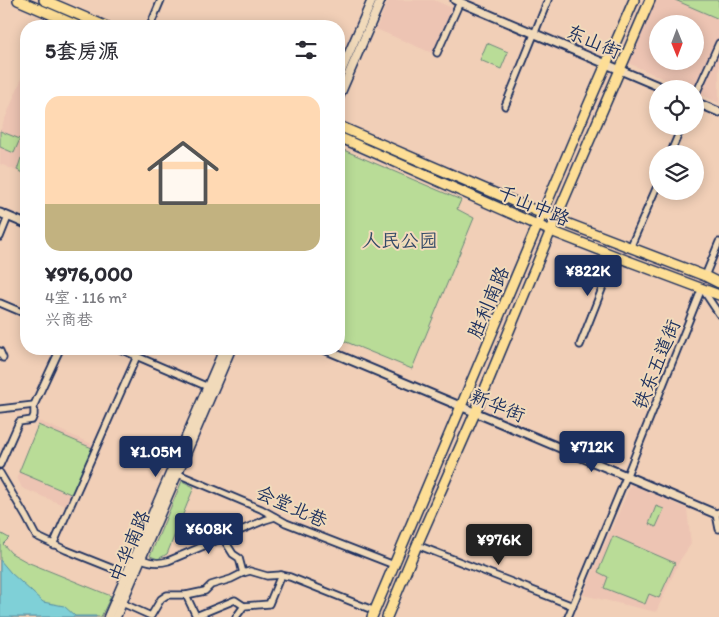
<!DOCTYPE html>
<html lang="zh">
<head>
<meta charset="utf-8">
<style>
  body { margin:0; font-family:Itim,"LXGW WenKai TC",sans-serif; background:#f7f7f7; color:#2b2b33; height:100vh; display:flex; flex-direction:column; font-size:19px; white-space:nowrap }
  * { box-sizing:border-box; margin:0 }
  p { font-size:16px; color:#7c7c81 }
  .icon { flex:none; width:28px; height:28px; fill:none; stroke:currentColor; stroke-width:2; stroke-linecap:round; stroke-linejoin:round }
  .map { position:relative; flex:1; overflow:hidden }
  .details { position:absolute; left:20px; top:20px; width:325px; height:335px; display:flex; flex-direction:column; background:#fff; border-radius:20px; box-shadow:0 2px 12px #0003 }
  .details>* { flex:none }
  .needle { width:32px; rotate:179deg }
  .fabs { position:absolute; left:649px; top:15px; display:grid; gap:10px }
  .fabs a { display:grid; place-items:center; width:55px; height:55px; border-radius:50%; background:#fff; box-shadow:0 2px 12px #0003; font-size:25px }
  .price { position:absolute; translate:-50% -42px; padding:0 11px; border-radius:5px; background:#1b2f5e; color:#fff; font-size:16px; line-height:32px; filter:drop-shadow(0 1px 2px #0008) }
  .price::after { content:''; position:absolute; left:50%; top:30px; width:15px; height:11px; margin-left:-8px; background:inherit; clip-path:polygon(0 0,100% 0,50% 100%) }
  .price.active { background:#222; color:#fff }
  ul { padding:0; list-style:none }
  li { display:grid; align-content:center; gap:10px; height:265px; padding:0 25px }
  li span { display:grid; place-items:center; height:155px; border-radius:15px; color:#555 }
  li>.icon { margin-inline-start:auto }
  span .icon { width:90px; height:90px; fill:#fffc; stroke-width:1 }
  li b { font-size:21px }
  h2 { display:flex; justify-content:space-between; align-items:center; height:60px; padding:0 25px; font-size:21px }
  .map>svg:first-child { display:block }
</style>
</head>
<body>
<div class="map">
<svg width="719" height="617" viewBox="0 0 719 617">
  <rect width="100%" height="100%" fill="#f1cfb7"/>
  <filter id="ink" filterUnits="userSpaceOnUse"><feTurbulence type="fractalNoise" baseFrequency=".02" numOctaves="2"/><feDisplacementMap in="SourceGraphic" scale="10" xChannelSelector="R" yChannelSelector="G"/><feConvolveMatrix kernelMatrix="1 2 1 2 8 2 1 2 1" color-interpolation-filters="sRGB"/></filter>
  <g filter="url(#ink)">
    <g fill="#edc4b3" fill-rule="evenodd">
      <path d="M388 0H434L452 8 432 53 376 29Z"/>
      <path d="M653 0H719V103L695 92V89H687L626 62ZM658 24H695V61H658Z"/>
      <path d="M26 68V175L0 164V131Z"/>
      <path d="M39 421 94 445 68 507 22 488 17 477Z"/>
      <path d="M631 484 687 509 691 544 680 560 656 612 583 595Z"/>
    </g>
    <g fill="#b9dc97" stroke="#6a867a">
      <path d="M675 0H719V19Z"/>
      <path d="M487 43 508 52 501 69 480 60Z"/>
      <path d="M0 131 20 139 14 153 0 147Z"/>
      <path d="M339 148 461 200 457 209 474 218 412 369 339 339Z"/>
      <path d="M21 158 26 160V174L17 170Z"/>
      <path d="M38 425 92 448 73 495 19 472Z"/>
      <path d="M182 481 194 487 167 554 158 559 150 556Z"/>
      <path d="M656 506 664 509 656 527 649 524Z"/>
      <path d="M0 533 9 538 3 544 11 553 27 562 111 596 101 617H0Z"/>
      <path d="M613 536 675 563 659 598 649 594 645 604 604 588 608 577 598 572Z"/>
    </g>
    <path fill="#7fd0d7" stroke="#5790a7" d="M0 560 11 573 43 602 64 606 75 616H96V617H0Z"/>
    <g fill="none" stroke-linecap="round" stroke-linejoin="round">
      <defs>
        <g id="minor">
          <path d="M150 26 161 0"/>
          <path d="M437 53 460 2"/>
          <path d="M695 96 719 43"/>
          <path d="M505 106 548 0"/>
          <path d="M670 154 682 126"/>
          <path d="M0 237 8 217"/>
          <path d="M630 248 658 184"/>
          <path d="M705 276 719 242"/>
          <path d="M703 290 719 314"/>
          <path d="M0 303 26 314"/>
          <path d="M580 345 615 256"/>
          <path d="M120 349 208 387"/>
          <path d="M0 351 3 358"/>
          <path d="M0 409 34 405"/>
          <path d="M0 465 19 422 32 420 34 415V405L60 349"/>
          <path d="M0 473 26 517 36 536 66 550 126 574"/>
          <path d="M178 474 261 509 286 523 394 565"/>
          <path d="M719 512 716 514 719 529"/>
          <path d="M223 538 233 554 239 558 243 573"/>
          <path d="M53 545 137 356"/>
          <path d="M417 545 573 606"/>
          <path d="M142 559C151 563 158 564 168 561L265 520 275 517"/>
          <path d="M186 595 196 616 235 600 244 606"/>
          <path d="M122 603 151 616 161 599 167 595H186L205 591 211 585 231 579 243 573 250 571 267 576 281 575 290 577 375 611"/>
          <path d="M236 617 244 606 269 604 281 575"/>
          <path d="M568 617 627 475 702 288"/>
        </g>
        <g id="tertiary">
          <path d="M455 0 665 89"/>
          <path d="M695 102 719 112"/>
          <path d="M0 213 26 224"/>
          <path d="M324 349C454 404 586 458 716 514"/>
        </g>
        <g id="secondary">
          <path d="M339 76 372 0"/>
          <path d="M339 97 381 0"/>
          <path d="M108 617 224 349"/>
          <path d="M116 617 231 349"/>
        </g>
        <g id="primary">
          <path d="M18 0 78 26"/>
          <path d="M44 0 105 26"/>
          <path d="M339 126 543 214 705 276 719 283"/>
          <path d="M339 137 551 231 623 259 719 295"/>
          <path d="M372 617 587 108 634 0"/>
          <path d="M387 617 417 545 475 413 556 218 650 0"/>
        </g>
      </defs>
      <use href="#minor" stroke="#1b2f5e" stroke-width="9"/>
      <use href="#tertiary" stroke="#1b2f5e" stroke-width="11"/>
      <use href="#secondary" stroke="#1b2f5e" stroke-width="11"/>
      <use href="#primary" stroke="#1b2f5e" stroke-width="12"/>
      <use href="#minor" stroke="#f1daba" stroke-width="5.5"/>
      <use href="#tertiary" stroke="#f1daba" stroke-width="7"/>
      <use href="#secondary" stroke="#f1daba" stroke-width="8"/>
      <use href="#primary" stroke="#fdde96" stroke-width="9"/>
    </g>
  </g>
  <g text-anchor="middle" stroke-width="4" stroke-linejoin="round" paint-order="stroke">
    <g font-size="19" fill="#1b2f5e" stroke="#f1daba">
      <text transform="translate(594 41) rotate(23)" y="7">东山街</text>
      <text transform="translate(534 205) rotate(23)" y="7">千山中路</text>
      <text transform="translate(488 302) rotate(-67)" y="7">胜利南路</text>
      <text transform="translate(656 364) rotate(-68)" y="7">铁东五道街</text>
      <text transform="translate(498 405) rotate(22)" y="7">新华街</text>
      <text transform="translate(292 506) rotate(24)" y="7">会堂北巷</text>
      <text transform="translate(129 546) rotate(-67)" y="7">中华南路</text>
    </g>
    <g font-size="19" fill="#334967" stroke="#f1daba">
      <text x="400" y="247">人民公园</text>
    </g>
  </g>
</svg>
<div class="fabs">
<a><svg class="needle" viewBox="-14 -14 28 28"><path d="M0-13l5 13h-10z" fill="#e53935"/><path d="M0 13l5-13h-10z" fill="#7c7c81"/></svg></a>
<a><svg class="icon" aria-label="locate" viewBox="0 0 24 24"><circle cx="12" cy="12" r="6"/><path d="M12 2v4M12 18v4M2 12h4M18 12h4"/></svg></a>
<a><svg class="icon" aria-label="layers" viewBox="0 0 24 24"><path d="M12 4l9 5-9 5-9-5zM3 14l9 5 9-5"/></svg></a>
</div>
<b class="price" style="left:588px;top:297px">¥822K</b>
<b class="price" style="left:592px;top:473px">¥712K</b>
<b class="price" style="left:156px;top:478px">¥1.05M</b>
<b class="price" style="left:209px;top:555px">¥608K</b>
<b class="price active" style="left:499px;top:566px">¥976K</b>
<section class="details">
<h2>5套房源<svg class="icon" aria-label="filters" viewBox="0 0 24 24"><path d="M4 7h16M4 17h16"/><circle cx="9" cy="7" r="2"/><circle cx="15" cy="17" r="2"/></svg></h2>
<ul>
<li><span style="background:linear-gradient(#ffd9b3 70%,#c2b280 0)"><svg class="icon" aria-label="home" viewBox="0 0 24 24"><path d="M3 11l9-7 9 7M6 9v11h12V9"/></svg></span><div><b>¥976,000</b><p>4室 · 116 m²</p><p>兴商巷</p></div></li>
</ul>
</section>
</div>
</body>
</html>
